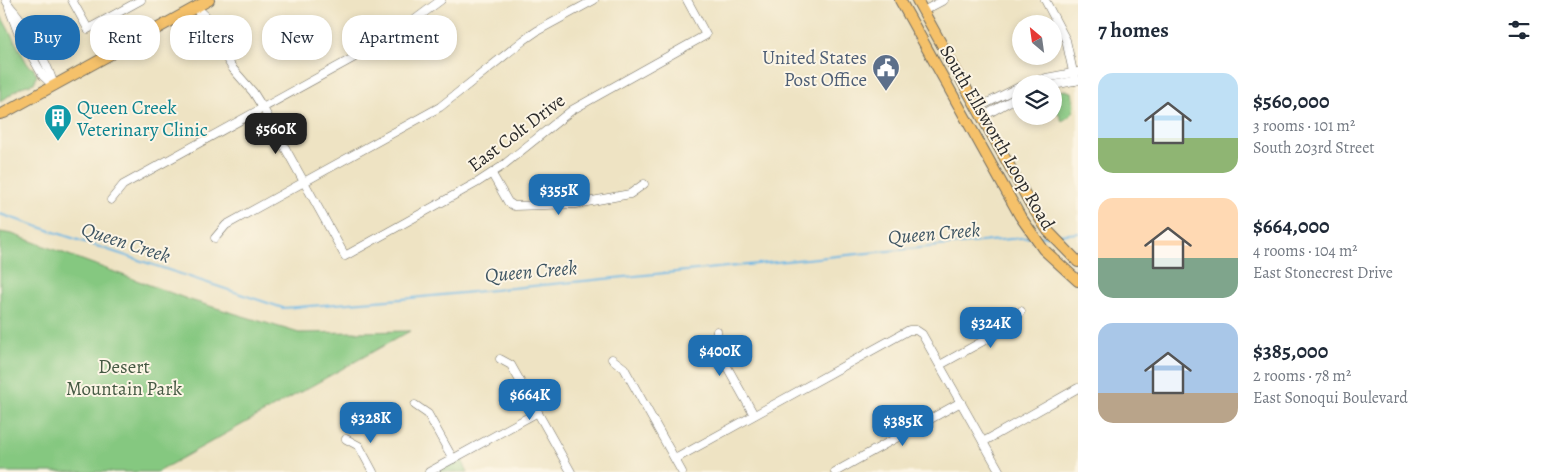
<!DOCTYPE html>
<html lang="en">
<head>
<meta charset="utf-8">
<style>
  body { margin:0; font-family:Alegreya,serif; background:#f6f6f7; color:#1f2937; height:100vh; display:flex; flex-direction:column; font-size:19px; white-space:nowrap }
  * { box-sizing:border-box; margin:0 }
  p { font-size:16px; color:#747a83 }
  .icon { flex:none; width:28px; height:28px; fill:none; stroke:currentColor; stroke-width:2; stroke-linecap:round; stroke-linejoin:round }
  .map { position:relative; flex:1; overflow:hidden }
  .side { display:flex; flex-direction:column; background:#fff; width:475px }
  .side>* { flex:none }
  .banner { position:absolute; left:15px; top:15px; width:475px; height:45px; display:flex; gap:10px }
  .needle { width:32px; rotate:331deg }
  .controls { position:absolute; left:1012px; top:15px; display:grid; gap:10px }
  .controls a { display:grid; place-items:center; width:50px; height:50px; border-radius:50%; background:#fff; box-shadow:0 2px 8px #0003; font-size:25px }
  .price { position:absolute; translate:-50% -42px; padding:0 11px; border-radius:10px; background:#1f6fb2; color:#fff; font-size:16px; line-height:32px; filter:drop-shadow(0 1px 2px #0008) }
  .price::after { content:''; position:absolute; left:50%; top:30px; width:15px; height:11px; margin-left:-8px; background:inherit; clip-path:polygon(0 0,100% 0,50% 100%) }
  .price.on { background:#222; color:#fff }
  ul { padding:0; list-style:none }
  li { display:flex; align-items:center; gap:15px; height:125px; padding:0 20px }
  li span { display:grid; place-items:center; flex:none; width:140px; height:100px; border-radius:15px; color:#555 }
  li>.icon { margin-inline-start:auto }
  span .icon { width:60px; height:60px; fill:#fffc; stroke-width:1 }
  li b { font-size:21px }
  h2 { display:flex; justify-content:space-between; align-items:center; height:60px; padding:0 20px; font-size:21px }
  .tag { padding:0 18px; border-radius:20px; background:#fff; box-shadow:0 2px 8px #0003; font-size:18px; line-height:45px }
  .tag.on { background:#1f6fb2; color:#fff }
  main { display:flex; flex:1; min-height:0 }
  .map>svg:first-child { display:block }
</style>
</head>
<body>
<main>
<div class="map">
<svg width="1078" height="472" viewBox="0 0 1078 472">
  <rect width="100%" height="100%" fill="#fcf5e5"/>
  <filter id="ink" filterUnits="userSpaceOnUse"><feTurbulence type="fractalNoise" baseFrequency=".02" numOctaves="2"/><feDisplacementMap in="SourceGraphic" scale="10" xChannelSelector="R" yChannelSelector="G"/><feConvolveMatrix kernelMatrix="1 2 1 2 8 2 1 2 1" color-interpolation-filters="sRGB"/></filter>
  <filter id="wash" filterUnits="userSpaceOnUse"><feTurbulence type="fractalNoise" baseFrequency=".0096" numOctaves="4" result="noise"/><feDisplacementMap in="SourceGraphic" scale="20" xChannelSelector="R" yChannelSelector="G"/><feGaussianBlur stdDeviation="1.12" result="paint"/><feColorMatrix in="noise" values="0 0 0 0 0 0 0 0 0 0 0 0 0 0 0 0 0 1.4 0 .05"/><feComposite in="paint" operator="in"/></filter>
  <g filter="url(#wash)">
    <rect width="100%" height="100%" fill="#eee3c3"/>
    <g fill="#85c880" stroke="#587a56">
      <path d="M0 14 28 65 33 68 37 75 34 83 21 87 0 102Z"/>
      <path d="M1066 90 1070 92H1072C1074 106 1077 113 1062 121L1054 105V92Z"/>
      <path d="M0 232 12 234 190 300 299 333 410 331 157 472H0Z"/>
      <path d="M461 458 468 472H436Z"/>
    </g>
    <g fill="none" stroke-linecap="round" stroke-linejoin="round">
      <g stroke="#6cb7e5" stroke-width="2">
        <path d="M0 214 283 308 401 299 1031 237"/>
        <path d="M1058 235 1078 233"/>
        <path d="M1038 237 1048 236"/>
      </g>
    </g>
  </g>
  <g filter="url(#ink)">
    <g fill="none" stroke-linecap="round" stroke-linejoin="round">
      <defs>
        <g id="minor">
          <path d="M6 0C9 7 16 12 20 19 33 40 48 63 54 86"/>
          <path d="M72 0 88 29 141 0"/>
          <path d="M1045 0 1066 40 1075 81"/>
          <path d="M196 7 208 18 218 36 220 48 233 69 253 92 263 108 345 256 478 182 501 167 572 110 706 35 687 0"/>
          <path d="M197 7C202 24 206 37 220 48"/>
          <path d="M9 8 17 30 43 76 54 86"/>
          <path d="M923 11 944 0"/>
          <path d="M1027 84 1046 78 1078 72"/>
          <path d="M1054 85 1078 80"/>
          <path d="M977 108 1021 86"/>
          <path d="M982 117 1021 95"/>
          <path d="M492 174 508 202 514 206 576 204 630 194 644 184"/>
          <path d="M111 200 123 185 393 36 441 0"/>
          <path d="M215 238 226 225 440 107 524 40 537 31 594 0"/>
          <path d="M717 331 716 347 754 415"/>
          <path d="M500 359 511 365 571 472"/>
          <path d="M612 359 624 368 682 472"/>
          <path d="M940 365 1012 325 1021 311"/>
          <path d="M415 405 428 414 453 459"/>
          <path d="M346 439 359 446 373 472"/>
          <path d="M983 442 1078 388"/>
          <path d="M675 459 909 330H916L922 334 1000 472"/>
          <path d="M429 472 538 412"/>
          <path d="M835 472 961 402"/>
        </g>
        <g id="major">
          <path d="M900 0 1020 216 1043 249 1078 281"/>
          <path d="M917 0 1031 205 1048 231 1078 262"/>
          <path d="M0 114 4 113 209 0"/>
        </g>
      </defs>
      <use href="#minor" stroke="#6f6b60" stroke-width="9"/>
      <use href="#major" stroke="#6f6b60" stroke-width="12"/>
      <use href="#minor" stroke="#fff" stroke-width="8"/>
      <use href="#major" stroke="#f5c16b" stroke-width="10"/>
    </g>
  </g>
  <defs>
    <symbol id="civic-pin" viewBox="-11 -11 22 30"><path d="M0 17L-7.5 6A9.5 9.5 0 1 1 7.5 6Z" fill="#5c6f8a" stroke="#fcf5e5"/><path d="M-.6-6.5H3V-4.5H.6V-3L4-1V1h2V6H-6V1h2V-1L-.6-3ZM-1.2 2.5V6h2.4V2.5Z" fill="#fff"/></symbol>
    <symbol id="building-pin" viewBox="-11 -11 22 30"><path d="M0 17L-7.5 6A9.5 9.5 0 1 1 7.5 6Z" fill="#0f9aa8" stroke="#fcf5e5"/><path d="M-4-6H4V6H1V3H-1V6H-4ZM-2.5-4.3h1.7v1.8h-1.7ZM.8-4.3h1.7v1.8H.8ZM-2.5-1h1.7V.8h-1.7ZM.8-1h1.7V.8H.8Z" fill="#fff"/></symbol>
  </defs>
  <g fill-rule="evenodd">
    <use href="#civic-pin" x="870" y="52" width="32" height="43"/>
    <use href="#building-pin" x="42" y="102" width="32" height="43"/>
  </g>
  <g text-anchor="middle" stroke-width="4" stroke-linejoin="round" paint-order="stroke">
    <g font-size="19" fill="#4e5e75" stroke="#fcf5e5" text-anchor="end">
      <text x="867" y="64">United States<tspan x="867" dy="22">Post Office</tspan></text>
    </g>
    <g font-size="19" fill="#0d838f" stroke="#fcf5e5" text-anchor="start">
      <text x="77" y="114">Queen Creek<tspan x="77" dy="22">Veterinary Clinic</tspan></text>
    </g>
    <g font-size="19" fill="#2b2b2b" stroke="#fcf5e5">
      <text transform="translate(516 132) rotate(-37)" y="7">East Colt Drive</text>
      <text transform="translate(998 137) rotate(60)" y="7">South Ellsworth Loop Road</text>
    </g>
    <g font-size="19" fill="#465a44" stroke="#fcf5e5">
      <text x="124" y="373">Desert<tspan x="124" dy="22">Mountain Park</tspan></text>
    </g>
    <g font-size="20" font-style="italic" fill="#3e5563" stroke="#fcf5e5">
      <text transform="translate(934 233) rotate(-5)" y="7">Queen Creek</text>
      <text transform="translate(126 242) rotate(18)" y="7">Queen Creek</text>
      <text transform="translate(531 271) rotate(-5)" y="7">Queen Creek</text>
    </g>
  </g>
</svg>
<div class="controls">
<a><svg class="needle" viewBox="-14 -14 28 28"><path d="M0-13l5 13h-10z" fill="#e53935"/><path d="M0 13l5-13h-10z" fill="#747a83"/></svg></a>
<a><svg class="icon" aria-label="layers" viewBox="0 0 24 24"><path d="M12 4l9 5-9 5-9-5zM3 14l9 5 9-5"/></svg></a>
</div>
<b class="price on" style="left:276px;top:155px">$560K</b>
<b class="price" style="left:559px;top:216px">$355K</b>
<b class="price" style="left:991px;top:349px">$324K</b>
<b class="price" style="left:720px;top:377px">$400K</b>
<b class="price" style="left:530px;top:421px">$664K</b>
<b class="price" style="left:371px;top:444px">$328K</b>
<b class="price" style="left:903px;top:447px">$385K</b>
<div class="banner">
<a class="tag on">Buy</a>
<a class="tag">Rent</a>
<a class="tag">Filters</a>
<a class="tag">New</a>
<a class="tag">Apartment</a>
</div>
</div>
<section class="side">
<h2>7 homes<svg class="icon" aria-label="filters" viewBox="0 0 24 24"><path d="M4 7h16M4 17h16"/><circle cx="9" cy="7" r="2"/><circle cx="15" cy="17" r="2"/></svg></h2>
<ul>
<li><span style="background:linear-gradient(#bfe0f5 65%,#8fb573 0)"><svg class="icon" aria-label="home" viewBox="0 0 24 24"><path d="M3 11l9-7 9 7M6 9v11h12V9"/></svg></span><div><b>$560,000</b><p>3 rooms · 101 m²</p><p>South 203rd Street</p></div></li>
<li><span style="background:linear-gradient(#ffd9b3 60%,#7fa58c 0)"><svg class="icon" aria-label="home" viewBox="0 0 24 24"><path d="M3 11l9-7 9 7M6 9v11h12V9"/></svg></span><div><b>$664,000</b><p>4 rooms · 104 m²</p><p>East Stonecrest Drive</p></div></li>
<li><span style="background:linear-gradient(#a9c7e8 70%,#b9a48a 0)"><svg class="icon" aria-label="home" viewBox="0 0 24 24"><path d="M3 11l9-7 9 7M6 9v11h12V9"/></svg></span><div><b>$385,000</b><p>2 rooms · 78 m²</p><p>East Sonoqui Boulevard</p></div></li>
</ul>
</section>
</main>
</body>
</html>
